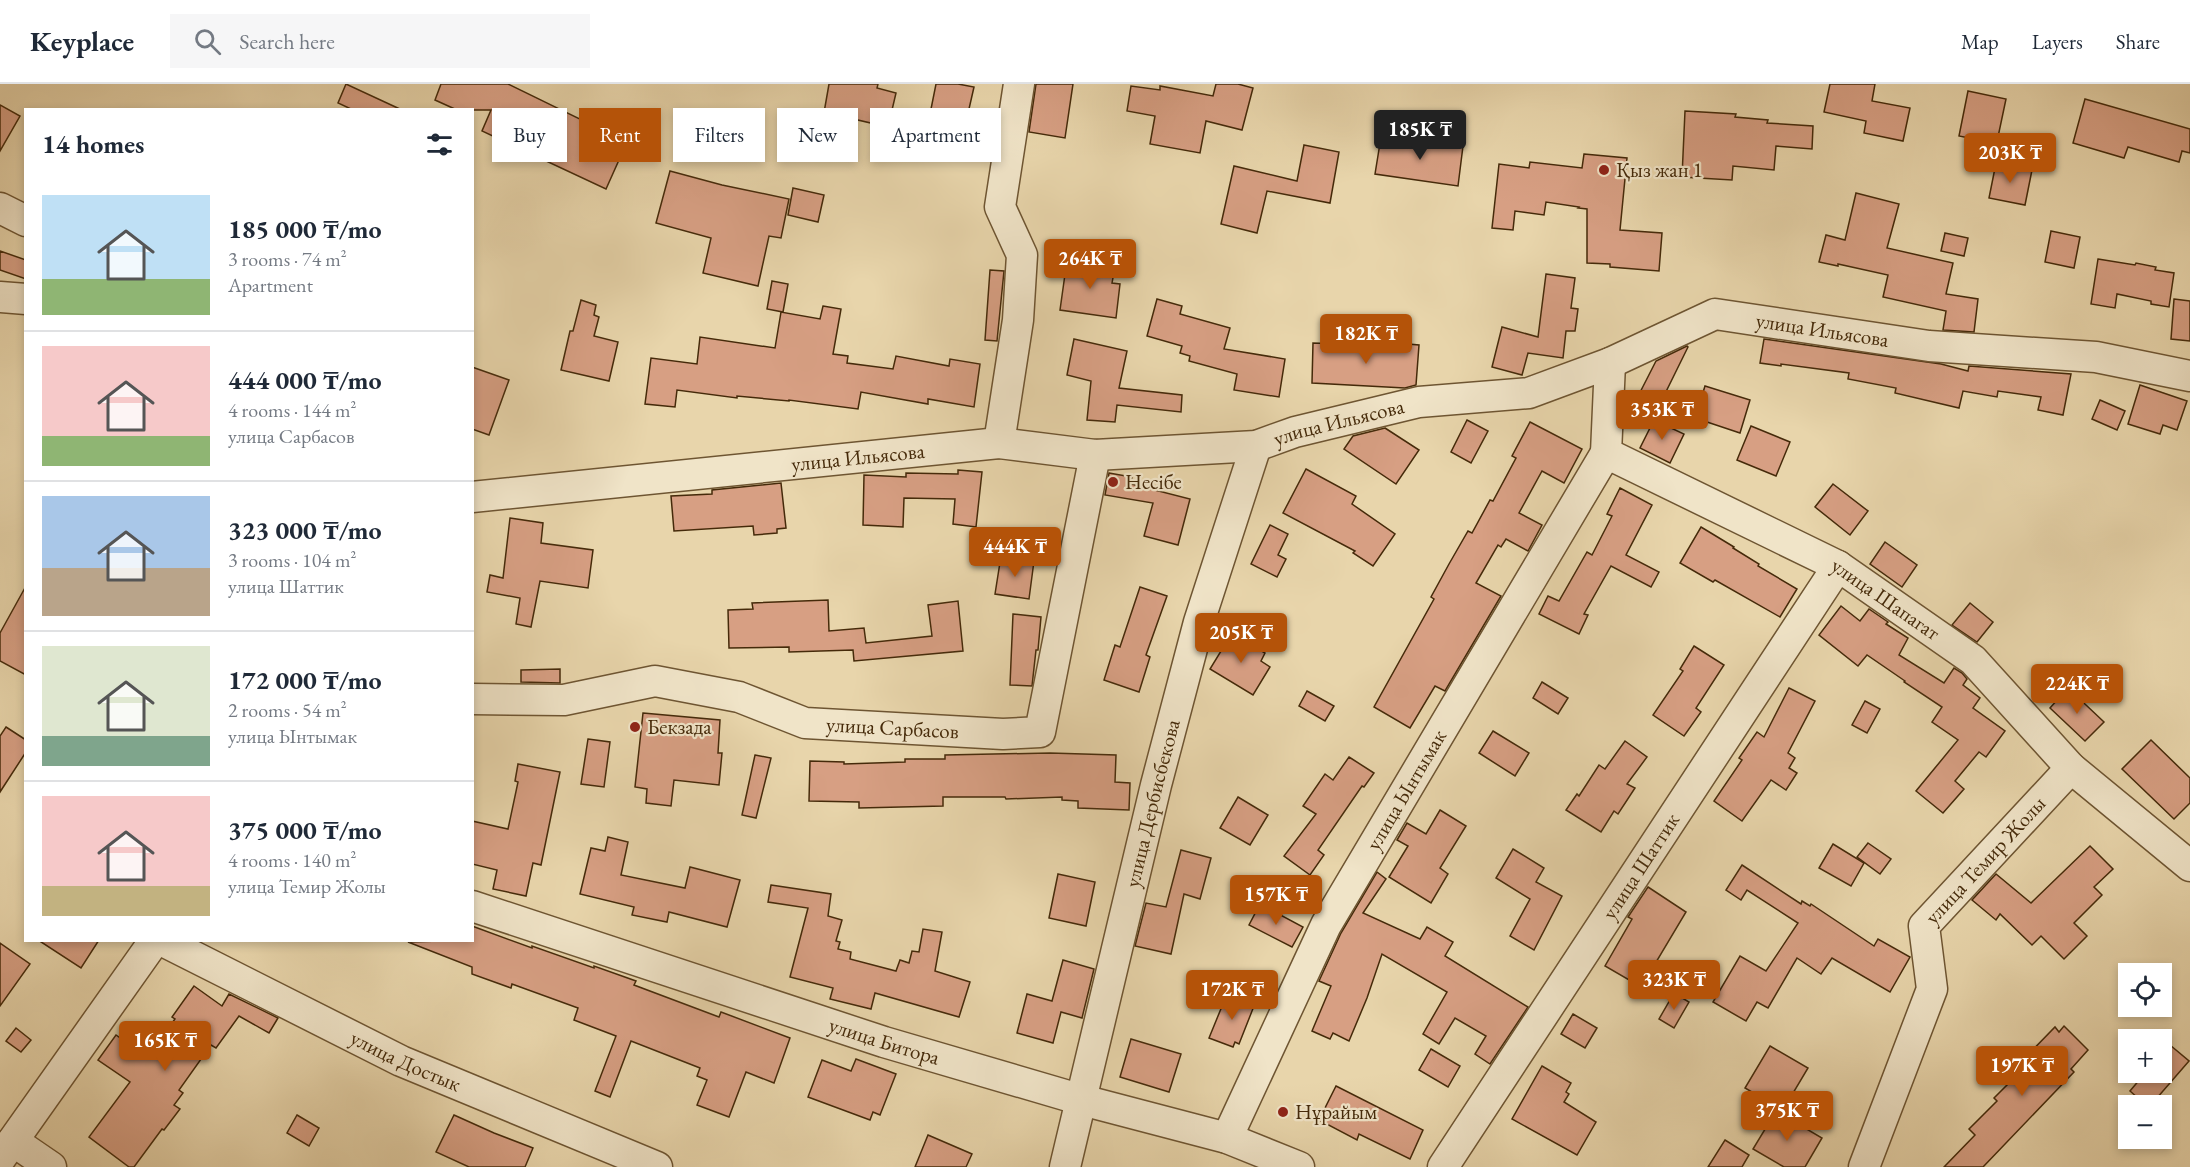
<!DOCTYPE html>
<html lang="en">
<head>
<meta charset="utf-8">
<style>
  body { margin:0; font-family:"EB Garamond",serif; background:#f6f6f7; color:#1f2937; height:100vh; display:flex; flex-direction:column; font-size:22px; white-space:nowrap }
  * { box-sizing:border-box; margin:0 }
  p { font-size:20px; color:#747a83 }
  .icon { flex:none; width:33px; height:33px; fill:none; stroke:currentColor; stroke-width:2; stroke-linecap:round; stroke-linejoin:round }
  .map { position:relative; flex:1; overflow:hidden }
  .side { position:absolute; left:24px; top:24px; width:450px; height:834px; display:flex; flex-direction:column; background:#fff; border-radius:0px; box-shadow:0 3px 9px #0003 }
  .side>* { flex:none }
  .top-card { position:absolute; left:492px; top:24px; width:570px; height:54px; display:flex; gap:12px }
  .fabs { position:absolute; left:2118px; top:879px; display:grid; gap:12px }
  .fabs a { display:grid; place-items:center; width:54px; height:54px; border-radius:0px; background:#fff; box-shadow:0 3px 9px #0003; font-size:30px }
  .price { position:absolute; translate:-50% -51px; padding:0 14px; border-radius:6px; background:#b45309; color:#fff; font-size:20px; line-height:39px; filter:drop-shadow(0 2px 3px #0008) }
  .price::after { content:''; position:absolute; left:50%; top:36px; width:18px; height:14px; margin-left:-9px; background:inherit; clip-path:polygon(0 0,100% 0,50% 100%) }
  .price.active { background:#222; color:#fff }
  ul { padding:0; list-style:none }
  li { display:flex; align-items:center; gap:18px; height:150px; padding:0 18px }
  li+li { border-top:2px solid #e0e1e3 }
  li span { display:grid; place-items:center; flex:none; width:168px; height:120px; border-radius:0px; color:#555 }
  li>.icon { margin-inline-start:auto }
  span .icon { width:72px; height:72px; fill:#fffc; stroke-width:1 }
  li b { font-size:26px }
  h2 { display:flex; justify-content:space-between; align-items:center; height:72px; padding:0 18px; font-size:26px }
  .chip { padding:0 21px; border-radius:0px; background:#fff; box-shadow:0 3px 9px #0003; font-size:21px; line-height:54px }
  .chip.active { background:#b45309; color:#fff }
  header { display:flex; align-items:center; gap:36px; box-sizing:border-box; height:84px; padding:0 30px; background:#fff; border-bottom:2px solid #e0e1e3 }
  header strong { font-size:28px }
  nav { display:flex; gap:33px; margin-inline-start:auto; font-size:21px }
  .search { width:420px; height:54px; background:#f6f6f7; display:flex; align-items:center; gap:15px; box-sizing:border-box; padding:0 21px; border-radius:0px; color:#747a83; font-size:22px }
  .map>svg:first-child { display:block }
</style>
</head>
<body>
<header>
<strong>Keyplace</strong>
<div class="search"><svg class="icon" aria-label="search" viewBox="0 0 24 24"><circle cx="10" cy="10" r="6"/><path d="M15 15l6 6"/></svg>Search here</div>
<nav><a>Map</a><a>Layers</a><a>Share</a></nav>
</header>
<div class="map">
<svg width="2190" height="1083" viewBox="0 0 2190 1083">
  <rect width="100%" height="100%" fill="#e8d5ab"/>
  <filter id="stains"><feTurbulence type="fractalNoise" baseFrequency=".00333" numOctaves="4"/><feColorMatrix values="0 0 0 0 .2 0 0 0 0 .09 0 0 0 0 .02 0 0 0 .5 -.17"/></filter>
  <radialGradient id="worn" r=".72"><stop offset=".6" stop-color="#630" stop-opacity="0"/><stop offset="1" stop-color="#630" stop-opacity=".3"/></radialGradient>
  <g fill="#d79f83" stroke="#452a0a" stroke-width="1.5">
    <path d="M346 0 402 26H353L338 19Z"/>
    <path d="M441 0H508L627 58 606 105 482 47 491 26H457L435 16Z"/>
    <path d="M829 0H878L877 4 896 9 888 43 849 34 847 45 822 40Z"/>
    <path d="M936 0H958L974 3 964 47 928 40Z"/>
    <path d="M1036 0H1073L1065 54 1029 48Z"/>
    <path d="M1216 0H1238L1253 4 1242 46 1206 37 1200 69 1150 60 1155 32 1127 27 1131 2 1160 6V2L1213 12Z"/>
    <path d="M1830 0H1875L1872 17 1910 24 1903 57 1864 49 1866 37 1824 28Z"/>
    <path d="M1968 7 2006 15 1994 72 1976 69 1979 56 1959 52Z"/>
    <path d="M2085 15 2190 45V69L2182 67 2179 78 2128 63 2124 74 2073 59Z"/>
    <path d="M0 21 20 32 0 67Z"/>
    <path d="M1685 27 1736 30 1735 33 1768 36 1767 39 1813 42 1812 65 1776 62 1774 86 1733 82 1732 96 1682 93Z"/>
    <path d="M1381 53 1424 60V57L1463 62 1458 102 1375 90Z"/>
    <path d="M1304 61 1339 68 1330 119 1267 107 1257 149 1221 140 1234 82 1297 97Z"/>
    <path d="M1584 70 1627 74 1620 146 1662 149 1659 187 1610 183V180L1587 179V125L1578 124 1579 123 1546 118 1544 131 1515 127 1513 146 1492 144 1499 80 1529 84 1530 78 1582 84Z"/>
    <path d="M1996 79 2032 86 2025 121 1989 114Z"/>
    <path d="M670 87 722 101 789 115 781 154 769 152 758 202 703 189 711 154 656 139Z"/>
    <path d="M793 104 824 111 818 138 788 131Z"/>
    <path d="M1856 109 1899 120 1887 164 1953 179 1946 210 1978 215 1974 248 1943 246 1946 227 1883 213 1888 191 1838 180V182L1819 178 1826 151 1845 156Z"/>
    <path d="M2051 147 2080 153 2074 184 2045 178Z"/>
    <path d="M1945 149 1968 154 1964 172 1941 167Z"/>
    <path d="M0 167 26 176V195L0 186Z"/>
    <path d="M2098 175 2135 181 2136 179 2156 183 2155 186 2174 189 2169 223 2151 220V217L2117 210 2115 224 2091 220Z"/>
    <path d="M1067 176 1115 183 1112 199 1120 200 1116 234 1060 226Z"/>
    <path d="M990 186 1004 187 997 257 985 256Z"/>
    <path d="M1546 190 1575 194 1571 224 1578 225 1575 247H1566L1563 274 1528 269 1522 291 1492 283 1502 243 1538 253Z"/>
    <path d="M772 197 788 200 783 228 767 225Z"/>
    <path d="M1157 215 1182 222 1180 230 1230 244 1224 265 1285 275 1279 313 1234 306 1237 290 1189 277 1190 272 1180 269 1182 262 1147 252Z"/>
    <path d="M2174 215 2190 217V257L2171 255Z"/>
    <path d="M581 216 596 221 594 231 599 233 594 252 618 258 609 297 561 286 570 247H573Z"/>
    <path d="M823 222 841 225 833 270 848 272 847 279 893 285 896 272 949 282 950 275 980 280 974 323 928 315V320L861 308 858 325 789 316V317L737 312V314L677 306 675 323 645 320 651 274 697 280 700 253 775 264 781 228 820 235Z"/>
    <path d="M1074 255 1127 267 1119 304 1182 311 1181 328 1117 321 1115 338 1087 336 1091 297 1067 291Z"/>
    <path d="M1764 255 1941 280 1968 287 1969 282 2071 290 2063 331 2038 326 2041 313 1998 307 1997 313 1963 307 1959 324 1895 309 1896 304 1848 295 1849 289 1781 280V282L1760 279Z"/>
    <path d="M1373 257 1419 261 1416 301 1405 304 1312 299 1313 259 1373 261Z"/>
    <path d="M1687 262 1688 263 1653 334 1631 326 1656 277Z"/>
    <path d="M472 283 509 296 489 351 472 345Z"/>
    <path d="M2140 301 2187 317 2177 346 2163 341 2160 350 2128 340Z"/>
    <path d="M1705 302 1750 316 1740 349 1695 334Z"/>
    <path d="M2100 316 2125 327 2117 346 2092 335Z"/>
    <path d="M1467 336 1488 347 1471 379 1451 368Z"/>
    <path d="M1654 336 1684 350 1670 379 1640 364Z"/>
    <path d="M1530 338 1582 365 1564 399 1542 387 1519 429 1542 441 1528 467 1506 455 1501 463 1498 461 1476 499 1501 512 1445 607 1435 602 1410 644 1374 623 1434 515 1431 513 1449 480 1468 447 1472 449 1490 416 1493 417 1516 374 1512 372Z"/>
    <path d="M1751 342 1790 358 1776 392 1737 376Z"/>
    <path d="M1385 344 1419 366 1396 400 1344 365 1353 352Z"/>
    <path d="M1306 385 1356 412 1352 420 1395 450 1373 482 1353 469 1355 467 1283 429Z"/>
    <path d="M958 386 982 388 976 443 953 440 955 415 904 414 903 443 863 441 864 391 906 393V389L958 390Z"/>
    <path d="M1109 389 1132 393 1131 400 1190 415 1178 461 1144 452 1153 419 1105 411Z"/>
    <path d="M781 399 786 444 777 445V449L754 451 753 442 674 447 671 412 712 410V406Z"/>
    <path d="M1833 400 1868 427 1850 451 1815 423Z"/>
    <path d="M1620 404 1652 421 1626 471 1659 488 1651 503 1611 482 1584 530 1588 531 1579 550 1539 530 1548 512 1559 517 1587 468 1592 471 1612 432 1607 430Z"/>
    <path d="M510 434 543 439 541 459 593 466 588 504 540 497 531 543 516 540 520 514 487 508 490 491 503 494Z"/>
    <path d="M1270 441 1288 450 1278 471 1286 475 1277 493 1251 480Z"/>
    <path d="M1701 443 1734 463 1733 464 1759 480 1758 482 1797 505 1780 533 1715 496 1713 498 1680 479Z"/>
    <path d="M1885 458 1917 481 1902 503 1870 480Z"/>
    <path d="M1001 472 1034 477 1029 515 995 510Z"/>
    <path d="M26 502V591L0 577V549Z"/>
    <path d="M1140 503 1167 512 1146 571 1150 573 1139 608 1104 596 1115 561 1120 563Z"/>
    <path d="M828 516 829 547 864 544 866 559 932 552 928 521 958 517 963 567 854 577 853 566 789 568V563L729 564 728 526 753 525 752 519Z"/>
    <path d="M1970 519 1993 538 1977 558 1952 541Z"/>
    <path d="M1841 522 1860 537 1869 525 1888 538 1886 540 1908 554 1899 571 1944 599 1954 584 1962 589 1967 595 1963 601 1980 614 1973 624 2005 647 1986 673 1979 668 1955 697 1964 705 1943 729 1916 707 1958 656 1932 638 1942 623 1904 598 1905 597 1867 571 1858 582 1819 551Z"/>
    <path d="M1013 530 1041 533 1038 566H1036L1032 602 1010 601Z"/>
    <path d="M1232 549 1265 569 1261 577 1270 583 1253 611 1210 585Z"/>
    <path d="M1694 562 1724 581 1696 624 1701 628 1684 652 1653 631 1683 587 1680 585Z"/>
    <path d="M560 585V599L521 598V586Z"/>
    <path d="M1542 598 1568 614 1558 630 1533 614Z"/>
    <path d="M1789 604 1815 617 1788 669 1795 674 1789 684 1797 689 1786 706 1771 696 1742 737 1714 717 1742 676 1739 674 1757 648 1764 653Z"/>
    <path d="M2068 604 2104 638 2085 657 2050 624Z"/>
    <path d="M1307 607 1334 622 1325 637 1299 622Z"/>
    <path d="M1865 617 1880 625 1867 649 1852 641Z"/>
    <path d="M643 629 720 636 718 669H722L719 701 674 696 671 722 646 719 647 705 635 703Z"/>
    <path d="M6 643 26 656V668L0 708V652Z"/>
    <path d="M1493 647 1529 669 1515 692 1479 669Z"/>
    <path d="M588 655 610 658 604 703 581 700Z"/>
    <path d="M2151 656 2190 694V719L2174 735 2122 685Z"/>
    <path d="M1625 657 1647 673 1627 700 1635 704 1618 730 1614 727 1601 748 1566 726 1577 710 1579 712 1599 681 1605 685Z"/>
    <path d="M1050 669 1116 671 1115 698 1130 699 1129 726 1078 724V717L1062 716V713L1006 715 1005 713H943V722L859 724V718L809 717 810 677 844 678V680L905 678V675H945V671Z"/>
    <path d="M755 671 771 674 756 734 742 731Z"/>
    <path d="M1349 673 1374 689 1364 703 1362 702 1318 766 1324 771 1310 791 1284 772 1316 730 1303 722 1325 690 1333 696Z"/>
    <path d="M518 680 560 688 541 781 533 779 526 812 493 805 497 786 472 780V737L508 745 518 698 515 697Z"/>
    <path d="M1238 713 1268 731 1250 761 1220 744Z"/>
    <path d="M1440 726 1466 742 1440 784 1448 790 1431 819 1389 793 1408 762 1397 756 1407 739 1426 750Z"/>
    <path d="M608 753 628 758 621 791 685 804 690 783 740 796 727 843 669 828 667 838 632 831 634 823 580 810 591 764 605 767Z"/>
    <path d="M1868 759 1891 775 1880 790 1857 773Z"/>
    <path d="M1833 760 1864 779 1851 802 1819 784Z"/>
    <path d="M2090 762 2113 785 2094 803 2102 811 2074 839 2087 852 2064 875 2041 852 2032 861 2000 830 1996 836 1972 816 1996 790 2031 819Z"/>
    <path d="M1513 765 1544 784 1536 798 1562 812 1534 866 1510 852 1530 815 1496 794Z"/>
    <path d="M1181 766 1211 774 1200 815 1184 810 1171 870 1135 862 1146 819 1166 823Z"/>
    <path d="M1742 781 1801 820 1802 817 1810 822 1811 820 1874 862 1878 855 1910 873 1890 908 1832 874 1821 890 1797 874 1768 924 1757 918 1746 937 1713 918 1740 872 1766 887 1798 839 1747 806 1741 816 1726 806Z"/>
    <path d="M1377 788 1386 795 1363 829 1420 855 1427 843 1453 858 1445 872 1528 923 1490 980 1475 970 1486 952 1455 934 1439 960 1423 950 1447 908 1382 870 1367 914 1349 957 1333 949 1330 955 1312 947 1331 902 1319 897 1341 849Z"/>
    <path d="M1058 790 1095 798 1086 842 1049 834Z"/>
    <path d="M771 801 831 810 828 832 842 836 836 857 840 858 838 865 851 868 850 875 896 887 900 876 909 879 912 867 919 868 923 845 942 848 935 887 970 898 959 933 875 909 871 925 830 915 833 904 790 893 808 824 768 818Z"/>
    <path d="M1648 803 1686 828 1652 885 1647 882 1636 900 1605 882 1632 835 1628 833Z"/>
    <path d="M1260 820 1303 843 1292 863 1249 841Z"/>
    <path d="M472 842 532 864V862L594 884V882L636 897 634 901 719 933 721 928 790 954 774 999 746 988 729 1033 697 1021 707 996 697 992 700 984 631 957 610 1013 595 1007 616 952 574 936 578 924 512 900 511 904 472 890V883L408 858 472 856Z"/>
    <path d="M38 856H99L81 884Z"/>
    <path d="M0 859 30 880 0 922Z"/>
    <path d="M1063 876 1094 885 1082 934 1061 928 1053 959 1017 949 1027 910 1052 917Z"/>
    <path d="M194 902 222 922 229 910 278 934 269 949 239 932 216 964 211 961 179 1006 183 1009 174 1021 180 1025 164 1046 162 1045 134 1083H129L89 1053 130 998 98 976 116 951 147 973 175 935 172 933Z"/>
    <path d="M1674 909 1689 918 1674 944 1659 935Z"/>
    <path d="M1227 910 1254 922 1239 960 1235 958 1233 963 1209 954Z"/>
    <path d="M1573 930 1597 944 1585 964 1561 950Z"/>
    <path d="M2064 942 2088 966 2071 985 2074 988 1983 1083H1944L1975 1051 1969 1045 1997 1017 1994 1014 2022 986 2017 982 2055 943 2059 948Z"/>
    <path d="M16 944 31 956 21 968 6 957Z"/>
    <path d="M1131 955 1181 970 1169 1008 1120 993Z"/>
    <path d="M2170 961 2189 977 2150 1022H2147L2130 1007 2146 988H2162V970Z"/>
    <path d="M1770 962 1808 984 1783 1026 1745 1004Z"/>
    <path d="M1431 965 1460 982 1448 1003 1419 986Z"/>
    <path d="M856 975 896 990 880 1031 873 1028 870 1036 808 1013 822 976 851 987Z"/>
    <path d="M1542 982 1571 999 1566 1008 1569 1010 1564 1018 1596 1038 1577 1071 1512 1035Z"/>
    <path d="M1336 1002 1423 1046 1410 1075 1359 1050 1357 1056 1319 1036Z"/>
    <path d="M1776 1027 1822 1054 1805 1083H1784L1753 1065Z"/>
    <path d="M297 1031 319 1044 309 1062 287 1049Z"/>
    <path d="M454 1031 494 1049 533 1064 525 1083H469L436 1068Z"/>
    <path d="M928 1051 972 1070 966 1083H915Z"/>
    <path d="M1725 1056 1749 1071 1742 1083H1708Z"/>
  </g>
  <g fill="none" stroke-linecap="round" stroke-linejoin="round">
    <defs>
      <g id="minor">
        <path d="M0 124 26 137"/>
        <path d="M0 213 26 215"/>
        <path id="s1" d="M1610 279 1606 369 1838 482 1973 576 2071 684 2190 782"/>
        <path d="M999 359 1018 236 1022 171 1000 123 1019 0"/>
        <path id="s2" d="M472 413 999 359 1095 371 1256 362 1295 348 1419 318 1529 309 1610 279 1715 230 1929 262 2096 273 2190 292"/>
        <path id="s3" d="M472 615 564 616 655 597 739 613 805 639 1003 650 1040 648 1095 371"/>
        <path id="s4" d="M472 822 884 958 1082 1016 1227 1054 1299 1083"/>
        <path id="s5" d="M161 856 401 977 657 1083"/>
        <path id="s6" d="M1227 1054 1326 841 1606 369"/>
        <path d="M13 1057 51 1083"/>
        <path d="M0 1075 155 856"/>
        <path id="s7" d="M1065 1083 1156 701 1199 538 1256 362"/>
        <path id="s8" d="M1443 1083 1838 482"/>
        <path id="s9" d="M1864 1083 1932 905 1924 842 2071 684"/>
      </g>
    </defs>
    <use href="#minor" stroke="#6e5532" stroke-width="33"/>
    <use href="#minor" stroke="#f0e4c8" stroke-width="30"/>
  </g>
  <g fill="#8f2418" stroke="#f0e4c8" stroke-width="2">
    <circle cx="1604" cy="86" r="6"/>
    <circle cx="1113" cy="398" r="6"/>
    <circle cx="635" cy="643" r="6"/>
    <circle cx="1283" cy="1028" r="6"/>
  </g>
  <g text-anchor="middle" stroke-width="4.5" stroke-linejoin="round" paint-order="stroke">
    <g font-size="21" fill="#452a0a" stroke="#f0e4c8" text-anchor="start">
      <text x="1616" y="93">Қыз жан 1</text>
      <text x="1125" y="405">Несібе</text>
      <text x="647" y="650">Бекзада</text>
      <text x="1295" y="1035">Нұрайым</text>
    </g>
    <g font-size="21" fill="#452a0a" stroke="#f0e4c8">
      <text dy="7" stroke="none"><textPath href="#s2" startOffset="1378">улица Ильясова</textPath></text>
      <text dy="7" stroke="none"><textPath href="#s2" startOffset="874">улица Ильясова</textPath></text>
      <text dy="7" stroke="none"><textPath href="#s2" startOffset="388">улица Ильясова</textPath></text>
      <text dy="7" stroke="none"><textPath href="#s1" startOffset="406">улица Шапагат</textPath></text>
      <text dy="7" stroke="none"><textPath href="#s3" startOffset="429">улица Сарбасов</textPath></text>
      <text dy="7" stroke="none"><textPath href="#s6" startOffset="392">улица Ынтымак</textPath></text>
      <text dy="7" stroke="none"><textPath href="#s7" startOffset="374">улица Дербисбекова</textPath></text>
      <text dy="7" stroke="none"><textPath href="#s9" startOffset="344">улица Темир Жолы</textPath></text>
      <text dy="7" stroke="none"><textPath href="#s8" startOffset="360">улица Шаттик</textPath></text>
      <text dy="7" stroke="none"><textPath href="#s4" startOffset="434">улица Битора</textPath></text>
      <text dy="7" stroke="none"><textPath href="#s5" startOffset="273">улица Достык</textPath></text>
    </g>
  </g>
  <rect width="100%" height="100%" filter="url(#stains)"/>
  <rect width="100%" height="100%" fill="url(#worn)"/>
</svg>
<div class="fabs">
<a><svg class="icon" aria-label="locate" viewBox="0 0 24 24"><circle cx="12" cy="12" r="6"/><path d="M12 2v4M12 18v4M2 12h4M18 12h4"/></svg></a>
<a>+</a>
<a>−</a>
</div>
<b class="price active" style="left:1420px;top:77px">185K ₸</b>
<b class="price" style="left:2010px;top:100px">203K ₸</b>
<b class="price" style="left:1090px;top:206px">264K ₸</b>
<b class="price" style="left:1366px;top:281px">182K ₸</b>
<b class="price" style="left:1662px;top:357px">353K ₸</b>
<b class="price" style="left:1015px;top:494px">444K ₸</b>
<b class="price" style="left:1241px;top:580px">205K ₸</b>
<b class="price" style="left:2077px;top:631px">224K ₸</b>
<b class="price" style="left:1276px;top:842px">157K ₸</b>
<b class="price" style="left:1674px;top:927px">323K ₸</b>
<b class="price" style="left:1232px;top:937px">172K ₸</b>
<b class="price" style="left:165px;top:988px">165K ₸</b>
<b class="price" style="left:2022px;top:1013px">197K ₸</b>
<b class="price" style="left:1787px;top:1058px">375K ₸</b>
<div class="top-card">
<a class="chip">Buy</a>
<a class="chip active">Rent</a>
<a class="chip">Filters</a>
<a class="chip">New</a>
<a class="chip">Apartment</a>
</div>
<section class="side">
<h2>14 homes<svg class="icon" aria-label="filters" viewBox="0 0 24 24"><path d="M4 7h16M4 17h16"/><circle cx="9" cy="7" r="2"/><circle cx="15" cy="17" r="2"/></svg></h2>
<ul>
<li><span style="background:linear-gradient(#bfe0f5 70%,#8fb573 0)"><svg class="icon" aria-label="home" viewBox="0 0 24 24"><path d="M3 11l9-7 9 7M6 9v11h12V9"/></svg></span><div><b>185 000 ₸/mo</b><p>3 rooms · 74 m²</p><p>Apartment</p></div></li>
<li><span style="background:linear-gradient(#f6c9c9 75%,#8fb573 0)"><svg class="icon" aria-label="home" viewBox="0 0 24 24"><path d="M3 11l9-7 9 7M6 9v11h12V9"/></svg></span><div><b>444 000 ₸/mo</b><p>4 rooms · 144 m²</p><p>улица Сарбасов</p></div></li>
<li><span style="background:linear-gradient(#a9c7e8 60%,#b9a48a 0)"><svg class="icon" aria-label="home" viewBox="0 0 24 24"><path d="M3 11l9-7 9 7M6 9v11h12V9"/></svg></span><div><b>323 000 ₸/mo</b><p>3 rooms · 104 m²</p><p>улица Шаттик</p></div></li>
<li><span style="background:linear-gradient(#dfe7d0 75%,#7fa58c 0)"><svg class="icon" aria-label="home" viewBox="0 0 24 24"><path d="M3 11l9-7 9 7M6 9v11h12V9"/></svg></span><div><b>172 000 ₸/mo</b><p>2 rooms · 54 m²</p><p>улица Ынтымак</p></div></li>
<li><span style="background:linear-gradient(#f6c9c9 75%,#c2b280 0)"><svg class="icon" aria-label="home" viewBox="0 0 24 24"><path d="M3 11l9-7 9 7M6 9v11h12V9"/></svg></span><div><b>375 000 ₸/mo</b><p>4 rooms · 140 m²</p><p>улица Темир Жолы</p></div></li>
</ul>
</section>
</div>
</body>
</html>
